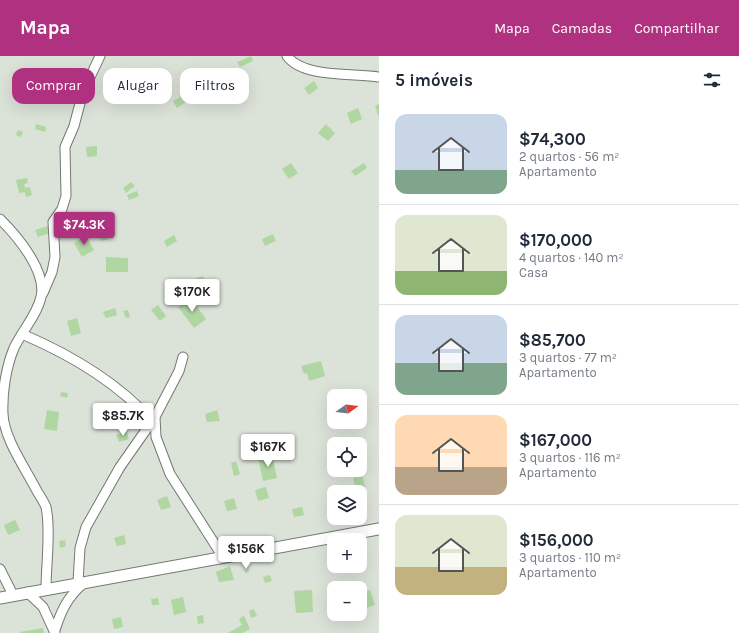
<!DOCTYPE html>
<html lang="pt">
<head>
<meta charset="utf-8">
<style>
  body { margin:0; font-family:Karla,sans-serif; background:#f2f2f3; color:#1f2937; height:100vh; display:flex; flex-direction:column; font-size:15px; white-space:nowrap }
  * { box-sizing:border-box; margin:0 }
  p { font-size:13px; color:#747a83 }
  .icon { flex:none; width:22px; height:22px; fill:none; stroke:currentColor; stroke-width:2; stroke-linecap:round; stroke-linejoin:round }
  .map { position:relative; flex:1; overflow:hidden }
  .panel { display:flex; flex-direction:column; background:#fff; width:360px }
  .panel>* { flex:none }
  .top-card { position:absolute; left:12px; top:12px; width:307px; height:36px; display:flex; gap:8px }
  .needle { width:26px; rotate:75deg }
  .tools { position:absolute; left:327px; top:333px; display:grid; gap:8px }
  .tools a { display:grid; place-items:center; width:40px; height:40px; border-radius:8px; background:#fff; box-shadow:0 4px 16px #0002; font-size:20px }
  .price { position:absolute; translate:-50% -34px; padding:0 9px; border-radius:4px; background:#fff; color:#222; font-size:13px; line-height:26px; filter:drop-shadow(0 1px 2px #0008) }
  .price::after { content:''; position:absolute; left:50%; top:24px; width:12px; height:9px; margin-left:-6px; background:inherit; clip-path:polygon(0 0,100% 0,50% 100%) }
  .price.active { background:#b03180; color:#fff }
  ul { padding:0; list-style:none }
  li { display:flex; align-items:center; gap:12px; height:100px; padding:0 16px }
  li+li { border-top:1px solid #e0e1e3 }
  li span { display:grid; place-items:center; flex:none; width:112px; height:80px; border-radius:12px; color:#555 }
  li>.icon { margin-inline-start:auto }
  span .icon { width:48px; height:48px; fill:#fffc; stroke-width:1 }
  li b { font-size:17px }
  h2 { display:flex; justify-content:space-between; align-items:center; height:48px; padding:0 16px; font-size:17px }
  .tag { padding:0 14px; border-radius:12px; background:#fff; box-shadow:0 4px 16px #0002; font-size:14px; line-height:36px }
  .tag.active { background:#b03180; color:#fff }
  header { display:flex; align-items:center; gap:24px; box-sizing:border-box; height:56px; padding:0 20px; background:#b03180; color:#fff }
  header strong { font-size:19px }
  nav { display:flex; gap:22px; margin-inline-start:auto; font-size:14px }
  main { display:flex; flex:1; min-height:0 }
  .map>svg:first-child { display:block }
</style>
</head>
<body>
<header>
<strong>Mapa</strong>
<nav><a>Mapa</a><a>Camadas</a><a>Compartilhar</a></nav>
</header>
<main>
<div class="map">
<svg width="379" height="577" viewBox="0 0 379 577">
  <rect width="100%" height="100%" fill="#dbe2d8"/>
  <g fill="#b0d6a2">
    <path d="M251 0 253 5 240 11 237 6Z"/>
    <path d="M314 25 318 32 309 39 304 32Z"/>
    <path d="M182 40 186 46 177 52 173 45Z"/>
    <path d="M379 48V59H378L375 50Z"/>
    <path d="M358 52 362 63 351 68 347 57Z"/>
    <path d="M36 68 46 71 45 76 35 73Z"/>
    <path d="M326 68 335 77 328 85 318 77Z"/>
    <path d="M18 74 23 76 21 81 16 79Z"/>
    <path d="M97 90V100L87 101 86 91Z"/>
    <path d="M291 107 298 117 289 123 282 113Z"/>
    <path d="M364 107 367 112 355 120 351 115Z"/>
    <path d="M27 122 28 127 24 128 25 132 30 131 32 139 26 141 25 136 19 137 16 124Z"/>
    <path d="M131 126 135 130 126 137 123 132Z"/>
    <path d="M137 135 139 140 129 144 127 139Z"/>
    <path d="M48 170 50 177 38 181 35 174Z"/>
    <path d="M105 172 108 183 101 185 98 174Z"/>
    <path d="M273 178 276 185 265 190 262 183Z"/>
    <path d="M174 179 177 185 167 191 164 185Z"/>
    <path d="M86 180 94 194 82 201 74 187Z"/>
    <path d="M106 201 128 202V216H106Z"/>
    <path d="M203 220 206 229 199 232 196 222Z"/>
    <path d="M191 242 206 263 194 272 178 251Z"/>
    <path d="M158 249 166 260 160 265 151 254Z"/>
    <path d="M115 252 117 259 106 262 103 256Z"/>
    <path d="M128 254 130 261 126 262 123 255Z"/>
    <path d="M77 262 81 277 71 280 67 265Z"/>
    <path d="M321 305 325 320 309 325 307 317 304 318 301 310Z"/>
    <path d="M61 336 68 337 67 342 60 340Z"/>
    <path d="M47 354 59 356 57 375 44 373Z"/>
    <path d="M217 354 220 365 207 366 205 358Z"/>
    <path d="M127 376 129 383 119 386 116 379Z"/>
    <path d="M270 382 271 388 262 389 261 383Z"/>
    <path d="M272 399 277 422 263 425 258 402Z"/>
    <path d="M236 405 240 418 234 420 231 407Z"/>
    <path d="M362 419 366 434 357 436 353 422Z"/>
    <path d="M266 431 269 442 258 445 255 434Z"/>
    <path d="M167 440 171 451 161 454 157 444Z"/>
    <path d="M234 442 237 453 227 455 224 445Z"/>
    <path d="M302 451 304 459 294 461 292 453Z"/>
    <path d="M15 464 20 474 8 479 4 469Z"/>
    <path d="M124 479 126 488 117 490 114 482Z"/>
    <path d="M65 484 66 490 60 492 59 485Z"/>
    <path d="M230 510 234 524 219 526 216 516Z"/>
    <path d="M248 510 249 516 245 517 244 511Z"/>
    <path d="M270 519 272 525 265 527 263 521Z"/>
    <path d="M312 534 313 556 296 557 294 535Z"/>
    <path d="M370 534 375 549 360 554V537Z"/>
    <path d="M183 541 186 556 174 559 171 544Z"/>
    <path d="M158 542 159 549H152L151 543Z"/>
    <path d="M254 553 257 560 251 562 249 555Z"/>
    <path d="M203 559 204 567 198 568 197 560Z"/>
    <path d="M244 560 250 573 242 577H228L242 569 239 563Z"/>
    <path d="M121 561 123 571 114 573 112 563Z"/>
    <path d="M43 572 44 577H20V576Z"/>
  </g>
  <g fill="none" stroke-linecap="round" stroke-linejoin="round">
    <defs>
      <g id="minor">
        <path d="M287 0C303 22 353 17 379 21"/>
        <path d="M0 163C17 180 47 215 41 241 37 259 22 275 14 292 6 311 2 337 3 358 4 383 26 413 37 435 40 440 44 446 46 451 51 475 46 509 46 533"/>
        <path d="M43 237 52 216 55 201 53 166 62 153 66 140 65 91 74 70 83 36 100 0"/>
        <path d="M22 278C69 298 118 327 152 365"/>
        <path d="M183 301 179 315 155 361 156 381 170 418 223 501"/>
        <path d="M0 513 13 539"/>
        <path d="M78 526 80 492 86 471 120 411 155 361"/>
        <path d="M27 536 43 551 55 577"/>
        <path d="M55 574C61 555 68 540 84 527"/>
      </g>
      <path id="tertiary" d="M0 542 379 473"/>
    </defs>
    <use href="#minor" stroke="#727970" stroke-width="11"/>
    <use href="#tertiary" stroke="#727970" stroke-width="13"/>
    <use href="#minor" stroke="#fff" stroke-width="9"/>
    <use href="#tertiary" stroke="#fff" stroke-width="11"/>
  </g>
</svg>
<div class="tools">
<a><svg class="needle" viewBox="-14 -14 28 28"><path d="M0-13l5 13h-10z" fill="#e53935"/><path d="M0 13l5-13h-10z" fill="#747a83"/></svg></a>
<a><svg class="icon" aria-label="locate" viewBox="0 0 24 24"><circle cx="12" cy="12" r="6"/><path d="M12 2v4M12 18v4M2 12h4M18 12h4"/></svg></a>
<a><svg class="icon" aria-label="layers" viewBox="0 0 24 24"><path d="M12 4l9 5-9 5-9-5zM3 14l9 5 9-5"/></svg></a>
<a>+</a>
<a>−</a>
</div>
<b class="price active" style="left:84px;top:190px">$74.3K</b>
<b class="price" style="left:192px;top:257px">$170K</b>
<b class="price" style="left:123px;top:381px">$85.7K</b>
<b class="price" style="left:268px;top:412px">$167K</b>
<b class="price" style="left:246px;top:514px">$156K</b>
<div class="top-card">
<a class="tag active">Comprar</a>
<a class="tag">Alugar</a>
<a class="tag">Filtros</a>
</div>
</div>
<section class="panel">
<h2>5 imóveis<svg class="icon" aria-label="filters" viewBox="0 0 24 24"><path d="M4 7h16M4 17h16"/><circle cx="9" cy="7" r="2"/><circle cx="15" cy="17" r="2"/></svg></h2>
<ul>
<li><span style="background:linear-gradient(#c9d6e8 70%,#7fa58c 0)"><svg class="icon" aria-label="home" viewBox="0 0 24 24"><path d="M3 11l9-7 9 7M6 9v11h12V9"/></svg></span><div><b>$74,300</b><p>2 quartos · 56 m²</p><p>Apartamento</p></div></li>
<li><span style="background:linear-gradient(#dfe7d0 70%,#8fb573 0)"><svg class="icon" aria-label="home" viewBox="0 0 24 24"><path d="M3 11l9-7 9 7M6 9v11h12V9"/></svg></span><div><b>$170,000</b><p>4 quartos · 140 m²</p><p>Casa</p></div></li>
<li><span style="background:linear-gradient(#c9d6e8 60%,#7fa58c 0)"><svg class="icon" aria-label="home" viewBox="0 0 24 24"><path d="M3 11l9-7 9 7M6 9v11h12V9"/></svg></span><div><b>$85,700</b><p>3 quartos · 77 m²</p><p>Apartamento</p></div></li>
<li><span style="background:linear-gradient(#ffd9b3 65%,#b9a48a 0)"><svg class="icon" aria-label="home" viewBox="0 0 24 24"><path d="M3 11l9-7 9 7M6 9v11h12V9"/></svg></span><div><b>$167,000</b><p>3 quartos · 116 m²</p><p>Apartamento</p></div></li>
<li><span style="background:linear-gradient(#dfe7d0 65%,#c2b280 0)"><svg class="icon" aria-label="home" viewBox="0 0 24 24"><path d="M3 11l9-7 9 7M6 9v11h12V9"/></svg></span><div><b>$156,000</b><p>3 quartos · 110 m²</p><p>Apartamento</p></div></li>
</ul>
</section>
</main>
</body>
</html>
